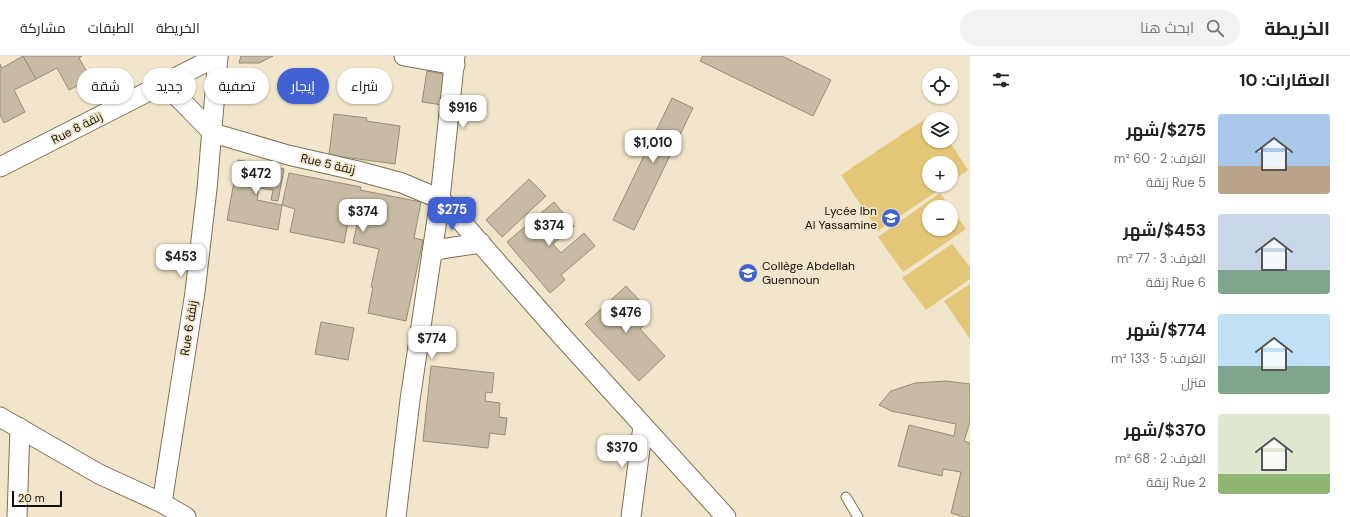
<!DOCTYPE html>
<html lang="ar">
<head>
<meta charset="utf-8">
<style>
  body { margin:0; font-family:"DM Sans",Cairo,sans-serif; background:#f2f2f2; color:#222; direction:rtl; height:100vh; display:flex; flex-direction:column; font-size:15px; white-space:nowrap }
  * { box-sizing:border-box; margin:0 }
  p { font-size:13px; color:#767676 }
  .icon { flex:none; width:22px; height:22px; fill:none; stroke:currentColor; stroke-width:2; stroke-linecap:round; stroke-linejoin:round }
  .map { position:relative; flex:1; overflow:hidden; direction:ltr }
  .sheet { display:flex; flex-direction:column; background:#fff; width:380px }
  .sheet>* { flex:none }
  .guide { position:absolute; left:12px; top:12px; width:380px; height:36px; direction:rtl; display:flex; gap:8px }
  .fabs { position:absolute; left:922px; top:12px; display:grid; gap:8px }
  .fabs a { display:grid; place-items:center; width:36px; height:36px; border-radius:50%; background:#fff; box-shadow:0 1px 3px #0004; font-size:20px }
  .scale { position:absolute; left:12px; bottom:10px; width:50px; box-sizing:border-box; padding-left:4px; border:2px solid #130f07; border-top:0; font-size:11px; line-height:14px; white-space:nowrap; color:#130f07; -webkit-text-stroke:3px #f1e6cb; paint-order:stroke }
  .price { position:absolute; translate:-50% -34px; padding:0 9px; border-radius:8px; background:#fff; color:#222; font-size:13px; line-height:26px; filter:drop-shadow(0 1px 2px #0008) }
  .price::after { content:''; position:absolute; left:50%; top:24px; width:12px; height:9px; margin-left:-6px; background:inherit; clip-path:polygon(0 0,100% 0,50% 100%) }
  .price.selected { background:#4160d2; color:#fff }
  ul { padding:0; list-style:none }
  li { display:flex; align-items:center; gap:12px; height:100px; padding:0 20px }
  li span { display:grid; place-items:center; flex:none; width:112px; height:80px; border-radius:4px; color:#555 }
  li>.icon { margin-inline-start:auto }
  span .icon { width:48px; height:48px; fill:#fffc; stroke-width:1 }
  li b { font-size:17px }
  h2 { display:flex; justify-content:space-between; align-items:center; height:48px; padding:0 20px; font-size:17px }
  .chip { padding:0 14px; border-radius:18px; background:#fff; box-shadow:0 1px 3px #0004; font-size:14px; line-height:36px }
  .chip.selected { background:#4160d2; color:#fff }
  header { display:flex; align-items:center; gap:24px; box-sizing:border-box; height:56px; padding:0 20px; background:#fff; border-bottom:1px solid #e0e0e0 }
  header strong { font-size:19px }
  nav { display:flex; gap:22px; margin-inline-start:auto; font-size:14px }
  .search { width:280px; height:36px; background:#f2f2f2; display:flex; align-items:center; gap:10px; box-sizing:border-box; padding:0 14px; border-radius:22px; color:#767676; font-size:15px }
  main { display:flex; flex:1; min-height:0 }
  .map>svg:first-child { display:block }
</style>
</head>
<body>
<header>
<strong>الخريطة</strong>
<div class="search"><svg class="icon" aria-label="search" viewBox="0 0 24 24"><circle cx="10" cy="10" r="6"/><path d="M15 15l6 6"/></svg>ابحث هنا</div>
<nav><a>الخريطة</a><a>الطبقات</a><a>مشاركة</a></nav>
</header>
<main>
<section class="sheet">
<h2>العقارات: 10<svg class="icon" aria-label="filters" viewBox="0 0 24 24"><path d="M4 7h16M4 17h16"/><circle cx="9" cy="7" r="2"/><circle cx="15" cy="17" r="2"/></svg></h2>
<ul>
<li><span style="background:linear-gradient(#a9c7e8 65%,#b9a48a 0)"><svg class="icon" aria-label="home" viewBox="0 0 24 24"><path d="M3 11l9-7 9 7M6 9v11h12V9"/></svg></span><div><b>$275/شهر</b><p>الغرف: 2 · 60 m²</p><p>Rue 5 زنقة</p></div></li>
<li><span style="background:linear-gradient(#c9d6e8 70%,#7fa58c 0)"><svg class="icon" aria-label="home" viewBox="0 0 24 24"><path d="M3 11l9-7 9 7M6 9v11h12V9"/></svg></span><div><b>$453/شهر</b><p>الغرف: 3 · 77 m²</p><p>Rue 6 زنقة</p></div></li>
<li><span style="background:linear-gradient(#bfe0f5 65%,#7fa58c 0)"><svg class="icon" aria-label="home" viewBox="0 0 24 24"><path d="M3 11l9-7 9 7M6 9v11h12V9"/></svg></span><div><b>$774/شهر</b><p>الغرف: 5 · 133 m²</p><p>منزل</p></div></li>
<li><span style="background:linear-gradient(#dfe7d0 75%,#8fb573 0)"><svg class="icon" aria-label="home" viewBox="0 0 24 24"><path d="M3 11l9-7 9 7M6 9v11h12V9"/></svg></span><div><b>$370/شهر</b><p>الغرف: 2 · 68 m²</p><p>Rue 2 زنقة</p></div></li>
</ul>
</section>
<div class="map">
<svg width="970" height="461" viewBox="0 0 970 461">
  <rect width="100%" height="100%" fill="#f1e6cb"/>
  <g fill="#e4c678">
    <path d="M931 59 934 63H929V85H949L968 114 951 126V107H929V129H946L878 175 841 119Z"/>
    <path d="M940 137 950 151H929V173H951V152L966 173 903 216 878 181Z"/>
    <path d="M952 188 970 211V223L926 254 902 222Z"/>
    <path d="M970 228V283L944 245Z"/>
  </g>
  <g fill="#c7bca3" stroke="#978d75">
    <path d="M23 0 36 23 14 34 25 56 4 67 0 59V8L2 12Z"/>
    <path d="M23 0H82L79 2 91 23 69 34 57 12 36 23Z"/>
    <path d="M241 0H273L259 7H239Z"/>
    <path d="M703 0H782L831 24 813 60 700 5Z"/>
    <path d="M427 15 448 19 443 49 422 46Z"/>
    <path d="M672 42 693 52 634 174 613 164Z"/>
    <path d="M334 58 367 62 366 65 400 70 395 108 329 99Z"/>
    <path d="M238 104 284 113 278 145 271 144 273 134 259 132 257 144 282 149 278 174 227 164Z"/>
    <path d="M289 117 361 131 360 134 421 146 414 182 423 184 406 265 368 257 373 231H371L379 193 353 187 358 163 349 161 344 187 290 176 295 153 282 149Z"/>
    <path d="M529 123 546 140 502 181 486 164Z"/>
    <path d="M554 146 574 170 553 188 561 197 584 177 595 190 561 219 565 224 550 237 507 186Z"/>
    <path d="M626 230 640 245 633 251 647 266 640 273 665 300 639 325 585 268Z"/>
    <path d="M321 266 354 272 348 304 315 298Z"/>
    <path d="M431 310 494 317 492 337 486 336 485 345 500 347 499 361 507 362 505 379 490 377 488 392 423 385Z"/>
    <path d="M946 325 970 328V366L964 385 970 387V461H964L951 457 961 416 943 413 942 420 898 410 909 369 954 380 956 368 891 355 879 349 891 335 915 327Z"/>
  </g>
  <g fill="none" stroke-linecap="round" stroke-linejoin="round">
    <defs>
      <path id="lane" d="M846 441 858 461"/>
      <g id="street">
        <path d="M404 0 455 9"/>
        <path d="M164 27 213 77 288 99 358 115 402 127 440 143 452 155 560 278 726 461"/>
        <path d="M0 111 218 0"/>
        <path d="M432 197 441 193 481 187"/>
        <path d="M0 361 99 418 162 447 186 461"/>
        <path d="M162 447 195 236 207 133 218 0"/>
        <path d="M17 461 20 372"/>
        <path d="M396 461 410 344 440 143 455 0"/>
        <path d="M631 461 643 370"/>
      </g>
    </defs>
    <use href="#lane" stroke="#7a7159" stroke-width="11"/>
    <use href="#street" stroke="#7a7159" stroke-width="21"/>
    <use href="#lane" stroke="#fff" stroke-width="9"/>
    <use href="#street" stroke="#fff" stroke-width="19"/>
  </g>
  <defs>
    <symbol id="school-disc" viewBox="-11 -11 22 22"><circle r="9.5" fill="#4160d2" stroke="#f1e6cb"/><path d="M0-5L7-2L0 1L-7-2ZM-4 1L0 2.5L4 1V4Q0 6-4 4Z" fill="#fff"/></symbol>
  </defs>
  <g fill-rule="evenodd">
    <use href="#school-disc" x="880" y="151" width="22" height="22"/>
    <use href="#school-disc" x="737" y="206" width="22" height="22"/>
  </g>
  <g text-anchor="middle" stroke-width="3.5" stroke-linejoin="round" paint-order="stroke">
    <g font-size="12" fill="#130f07" stroke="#f1e6cb">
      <text transform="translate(77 72) rotate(-27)" y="4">Rue 8 زنقة</text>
      <text transform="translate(328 108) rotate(13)" y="4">Rue 5 زنقة</text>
      <text transform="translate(189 272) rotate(-81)" y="4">Rue 6 زنقة</text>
    </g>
    <g font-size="12" fill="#130f07" stroke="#f1e6cb" text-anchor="end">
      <text x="877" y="159">Lycée Ibn<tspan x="877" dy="14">Al Yassamine</tspan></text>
      <text x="762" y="214" text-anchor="start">Collège Abdellah<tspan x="762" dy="14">Guennoun</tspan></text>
    </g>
  </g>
</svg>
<div class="fabs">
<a><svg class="icon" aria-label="locate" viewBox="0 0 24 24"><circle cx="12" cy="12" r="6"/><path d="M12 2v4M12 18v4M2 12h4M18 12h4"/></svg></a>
<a><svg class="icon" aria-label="layers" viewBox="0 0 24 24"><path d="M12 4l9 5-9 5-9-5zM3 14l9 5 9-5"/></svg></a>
<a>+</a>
<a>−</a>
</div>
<div class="scale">20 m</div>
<b class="price" style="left:463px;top:73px">$916</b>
<b class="price" style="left:653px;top:108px">$1,010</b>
<b class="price" style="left:256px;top:139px">$472</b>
<b class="price selected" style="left:452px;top:175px">$275</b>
<b class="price" style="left:363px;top:177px">$374</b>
<b class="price" style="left:549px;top:191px">$374</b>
<b class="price" style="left:181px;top:222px">$453</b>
<b class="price" style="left:626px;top:278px">$476</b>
<b class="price" style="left:432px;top:304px">$774</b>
<b class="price" style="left:622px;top:413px">$370</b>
<div class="guide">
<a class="chip">شراء</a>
<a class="chip selected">إيجار</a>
<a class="chip">تصفية</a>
<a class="chip">جديد</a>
<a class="chip">شقة</a>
</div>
</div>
</main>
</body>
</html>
